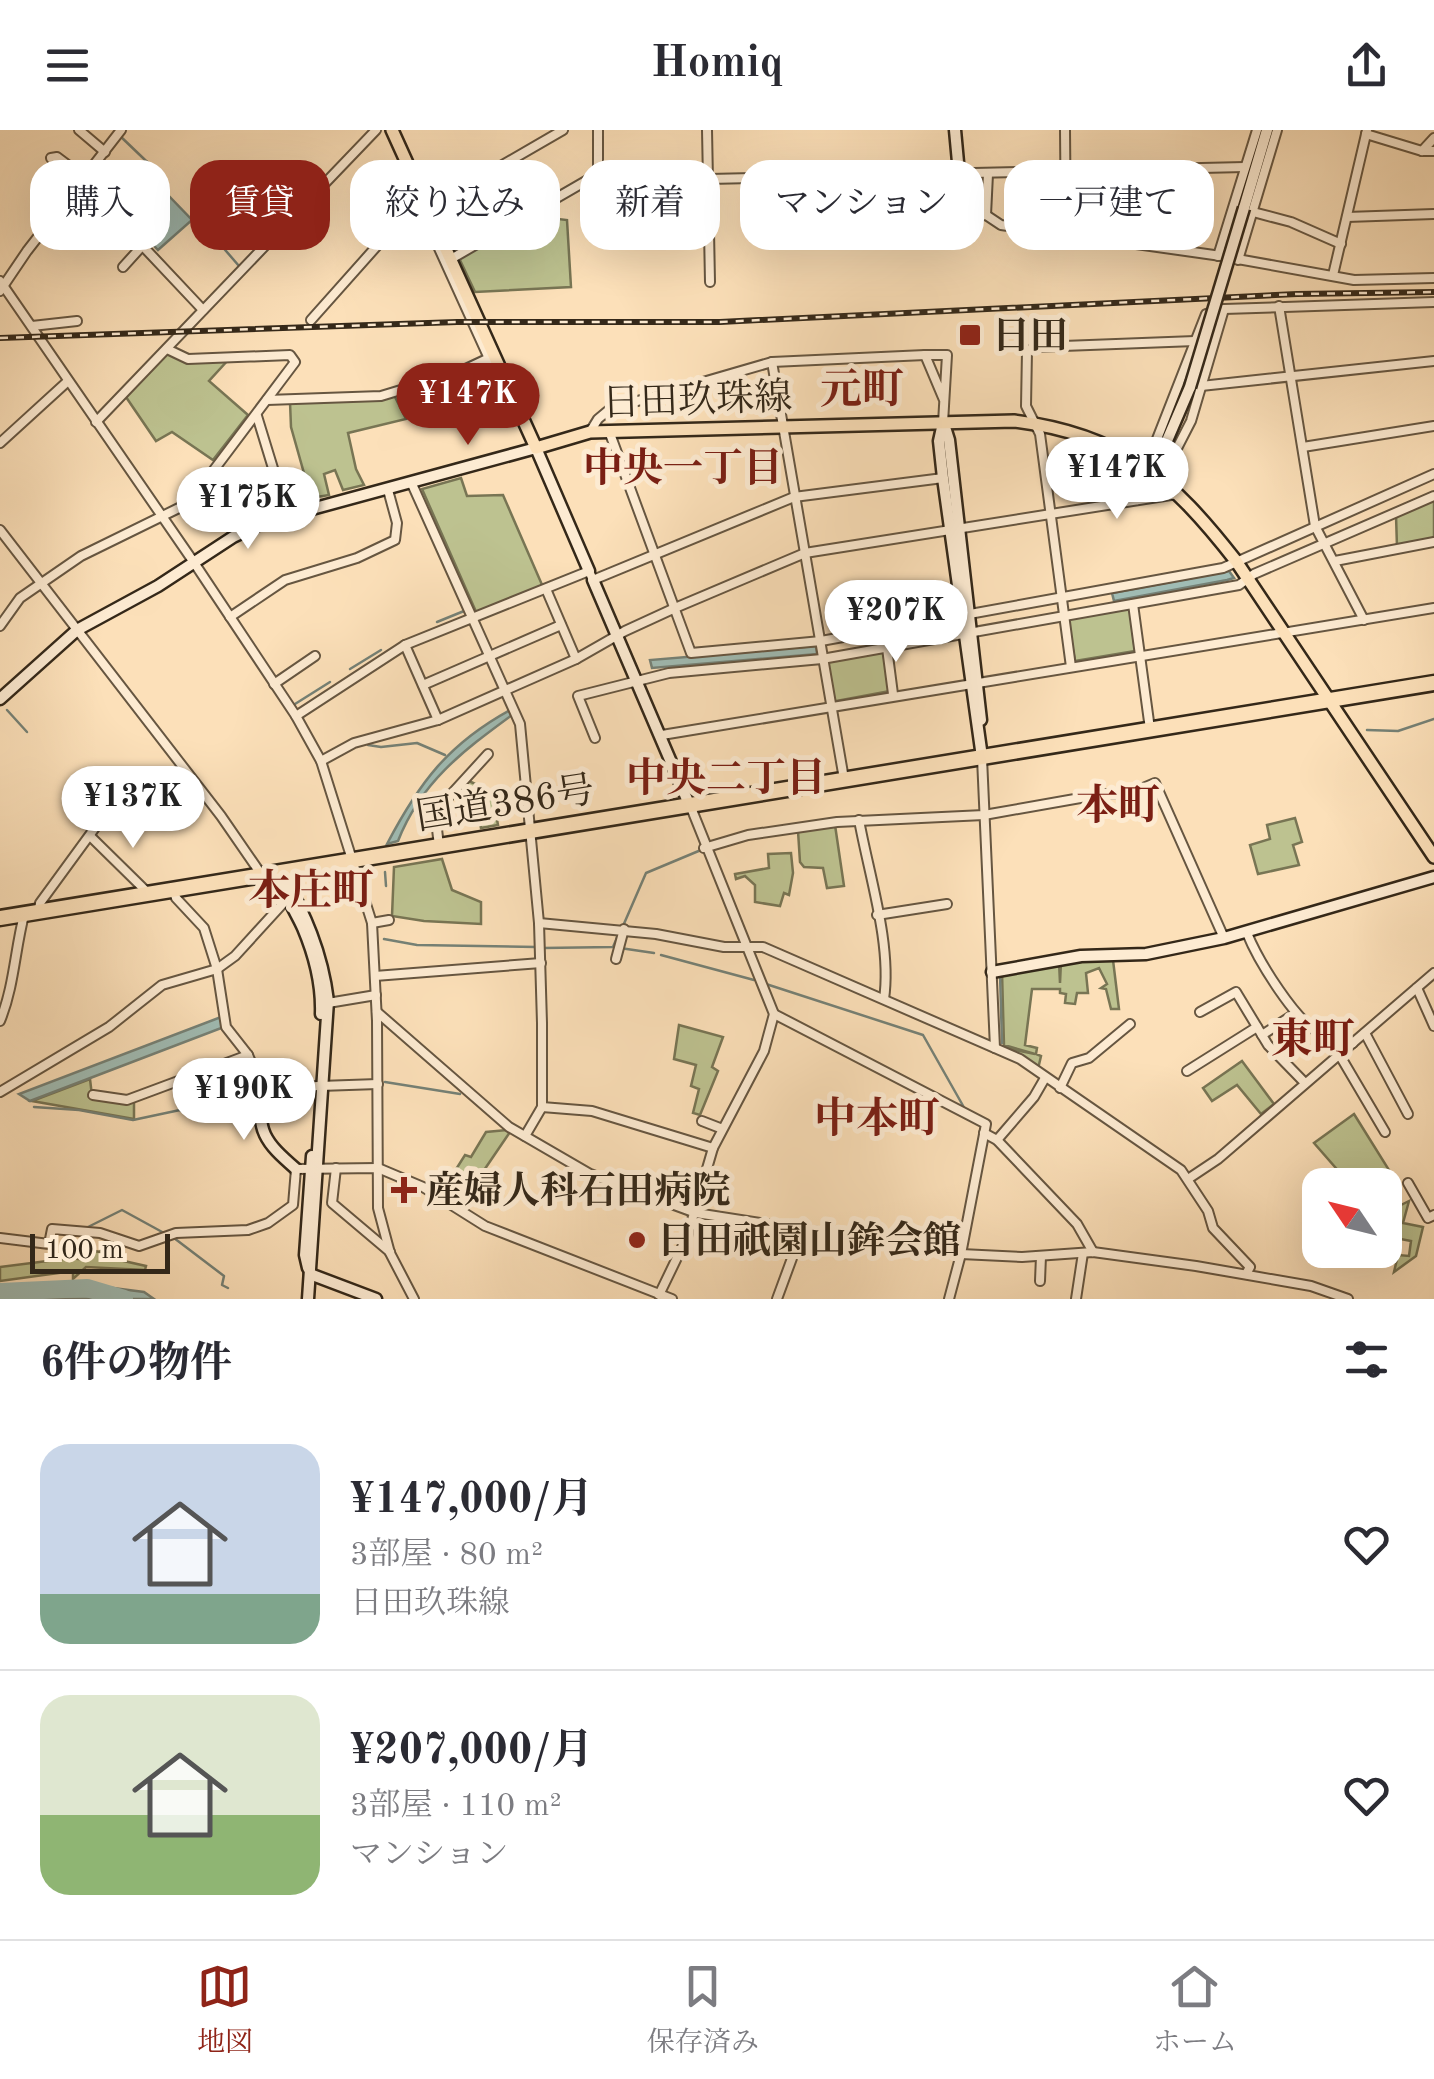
<!DOCTYPE html>
<html lang="ja">
<head>
<meta charset="utf-8">
<style>
  body { margin:0; font-family:"Old Standard TT","Noto Serif JP",serif; background:#f2f2f3; color:#2b2b33; height:100vh; display:flex; flex-direction:column; font-size:38px; white-space:nowrap }
  * { box-sizing:border-box; margin:0 }
  p { font-size:32px; color:#7c7c81 }
  .icon { flex:none; width:55px; height:55px; fill:none; stroke:currentColor; stroke-width:2; stroke-linecap:round; stroke-linejoin:round }
  .map { position:relative; height:1169px; overflow:hidden }
  .side { display:flex; flex-direction:column; background:#fff; flex:1 }
  .side>* { flex:none }
  .top-card { position:absolute; left:30px; top:30px; width:1375px; height:90px; display:flex; gap:20px }
  .needle { width:65px; rotate:305deg }
  .controls { position:absolute; left:1302px; top:1038px; display:grid; gap:20px }
  .controls a { display:grid; place-items:center; width:100px; height:100px; border-radius:20px; background:#fff; box-shadow:0 10px 40px #0002; font-size:50px }
  .scale { position:absolute; left:30px; bottom:25px; width:140px; box-sizing:border-box; padding-left:10px; border:5px solid #342819; border-top:0; font-size:28px; line-height:35px; white-space:nowrap; color:#342819; -webkit-text-stroke:8px #fdebd2; paint-order:stroke }
  .price { position:absolute; translate:-50% -85px; padding:0 22px; border-radius:35px; background:#fff; color:#222; font-size:32px; line-height:65px; filter:drop-shadow(0 2px 5px #0008) }
  .price::after { content:''; position:absolute; left:50%; top:60px; width:30px; height:22px; margin-left:-15px; background:inherit; clip-path:polygon(0 0,100% 0,50% 100%) }
  .price.selected { background:#8f2418; color:#fff }
  ul { padding:0; list-style:none }
  li { display:flex; align-items:center; gap:30px; height:250px; padding:0 40px }
  li+li { border-top:2px solid #e1e1e2 }
  li span { display:grid; place-items:center; flex:none; width:280px; height:200px; border-radius:30px; color:#555 }
  li>.icon { margin-inline-start:auto }
  span .icon { width:120px; height:120px; fill:#fffc; stroke-width:1 }
  li b { font-size:42px }
  h2 { display:flex; justify-content:space-between; align-items:center; height:120px; padding:0 40px; font-size:42px }
  .chip { padding:0 35px; border-radius:30px; background:#fff; box-shadow:0 10px 40px #0002; font-size:35px; line-height:90px }
  .chip.selected { background:#8f2418; color:#fff }
  header { display:flex; justify-content:space-between; align-items:center; height:130px; padding:0 40px; background:#fff; font-size:45px; font-weight:700 }
  .tabs { display:flex; justify-content:space-around; align-items:center; height:140px; border-top:2px solid #e1e1e2; background:#fff; font-size:28px; color:#7c7c81 }
  .tabs a { display:grid; justify-items:center; gap:5px }
  .tabs .selected { color:#8f2418 }
  .map>svg:first-child { display:block }
</style>
</head>
<body>
<header><svg class="icon" aria-label="menu" viewBox="0 0 24 24"><path d="M4 6h16M4 12h16M4 18h16"/></svg>Homiq<svg class="icon" aria-label="share" viewBox="0 0 24 24"><path d="M12 15V3M7 8l5-5 5 5M5 13v7h14v-7"/></svg></header>
<div class="map">
<svg width="1434" height="1169" viewBox="0 0 1434 1169">
  <rect width="100%" height="100%" fill="#fce0b9"/>
  <filter id="stains"><feTurbulence type="fractalNoise" baseFrequency=".002" numOctaves="4"/><feColorMatrix values="0 0 0 0 .2 0 0 0 0 .09 0 0 0 0 .02 0 0 0 .5 -.17"/></filter>
  <radialGradient id="worn" r=".72"><stop offset=".6" stop-color="#630" stop-opacity="0"/><stop offset="1" stop-color="#630" stop-opacity=".3"/></radialGradient>
  <g fill="#bdc290" stroke="#787554" stroke-width="2.5">
    <path d="M936 46 980 47V81H937Z"/>
    <path d="M533 86 567 90 571 157 475 162 459 128Z"/>
    <path d="M166 223 187 232 229 229 209 251 248 285 213 330 172 302 156 311 126 267Z"/>
    <path d="M394 265 406 289 348 303 356 339 364 355 343 360 335 340 324 344 329 365 311 368 291 297 290 272Z"/>
    <path d="M461 348 467 366 503 365 543 457 477 484 422 359Z"/>
    <path d="M1434 368V409L1397 417 1396 385Z"/>
    <path d="M1126 478 1130 481 1135 521 1075 531 1068 492 1070 489Z"/>
    <path d="M883 522 890 561 831 572 827 532Z"/>
    <path d="M469 651 492 662 498 695 481 698C478 681 467 675 456 664Z"/>
    <path d="M1295 688 1302 712 1293 715 1299 735 1258 744 1250 715 1270 709 1267 695Z"/>
    <path d="M835 695 844 756 827 758 823 738 804 737 800 732 798 701Z"/>
    <path d="M791 723 793 743 789 765 784 763 780 776 755 772V755L745 746 736 749 735 744 769 738 768 724Z"/>
    <path d="M442 729 452 760 481 772V794L424 791 392 786 394 737Z"/>
    <path d="M1081 830H1113L1119 879H1111L1106 859 1101 858 1107 854 1099 838 1086 843 1088 863H1077L1075 874 1065 873 1066 864 1060 863V859H1032L1025 915 1037 918 1036 924 1041 926 1038 939 1004 918 1035 924 1004 915 1002 842 1059 832 1060 853 1061 832Z"/>
    <path d="M679 895 723 907 712 937 718 941 700 985 693 983 699 959 691 956 696 935 674 929Z"/>
    <path d="M1242 931 1274 974 1261 984 1237 955 1212 971 1203 958Z"/>
    <path d="M90 949 92 966 134 973V989L32 971Z"/>
    <path d="M1354 984 1389 1040 1366 1055 1358 1046 1349 1053 1314 1013Z"/>
    <path d="M507 1000 510 1002 461 1074 441 1063 465 1025 471 1027 486 1002Z"/>
    <path d="M1409 1071 1403 1093 1423 1097 1416 1126 1394 1142 1398 1125 1409 1126 1411 1111 1385 1106V1083Z"/>
    <path d="M108 1111 120 1114 115 1129 146 1136 145 1140 86 1137 73 1149V1141L0 1151V1137L71 1128 85 1130 90 1120 100 1122Z"/>
  </g>
  <g fill="#a0bcb4" stroke="#758176" stroke-width="2.5">
    <path d="M168 65 192 90 158 120 139 100Z"/>
    <path d="M1229 441 1234 448 1227 450 1114 471 1112 463Z"/>
    <path d="M816 516 817 524 652 538 650 530Z"/>
    <path d="M510 580 512 585C463 621 421 652 398 711L387 714C419 653 448 614 510 580Z"/>
    <path d="M221 887 224 897 30 971 19 964Z"/>
    <path d="M113 1158 144 1162 154 1169H0L17 1165Z"/>
  </g>
  <g fill="none" stroke-linecap="round" stroke-linejoin="round">
    <g stroke="#758176" stroke-width="2.5">
      <path d="M119 5 165 49"/>
      <path d="M201 92 239 136"/>
      <path d="M437 492 464 481"/>
      <path d="M350 539 381 520"/>
      <path d="M295 574 330 552"/>
      <path d="M7 580 27 602"/>
      <path d="M1367 600 1398 601 1434 589"/>
      <path d="M368 615 381 617 417 613 445 625"/>
      <path d="M385 742 386 756"/>
      <path d="M623 796 646 743 701 720"/>
      <path d="M384 809 417 815 536 817"/>
      <path d="M543 818 613 817 619 803"/>
      <path d="M620 818 654 823"/>
      <path d="M661 825 754 850"/>
      <path d="M1000 844 1002 913"/>
      <path d="M766 854 923 905 966 981"/>
      <path d="M385 952 460 964"/>
      <path d="M34 977 79 980 133 990 180 980 186 983 238 963 257 961"/>
      <path d="M88 1097 122 1080 164 1103"/>
      <path d="M174 1108 224 1146 222 1155 228 1158"/>
    </g>
    <path stroke="#a0bcb4" stroke-width="18" d="M0 1162 87 1158 124 1169"/>
    <defs>
      <g id="street">
        <path d="M79 0 105 22"/>
        <path d="M598 0V44"/>
        <path d="M707 0 710 152"/>
        <path d="M1065 0 1066 105"/>
        <path d="M1366 4 1422 21H1434"/>
        <path d="M1422 21 1434 8"/>
        <path d="M51 28 57 27 85 48"/>
        <path d="M927 44 930 86 986 85 1001 95 1221 126 1354 150 1434 148"/>
        <path d="M76 58 123 95 203 180"/>
        <path d="M422 81 512 279 520 284"/>
        <path d="M1253 82 1291 92 1341 114"/>
        <path d="M986 85 988 44"/>
        <path d="M1347 87 1434 84"/>
        <path d="M1218 126 1257 0"/>
        <path d="M451 129 598 44 709 49 1245 37"/>
        <path d="M1238 130 1277 0"/>
        <path d="M123 137 142 116"/>
        <path d="M1333 145 1367 0"/>
        <path d="M0 151 195 434 296 586 321 631 372 793 377 891 378 1078 390 1123 414 1169"/>
        <path d="M0 161 27 121 121 0"/>
        <path d="M1279 176 1315 396 1364 490"/>
        <path d="M311 190 392 99 563 0"/>
        <path d="M32 196 77 191"/>
        <path d="M772 232 844 649"/>
        <path d="M1201 256 1434 231"/>
        <path d="M267 270 381 266 457 243 489 228"/>
        <path d="M257 286 287 384"/>
        <path d="M96 292 376 0"/>
        <path d="M943 293 947 225H925L944 270"/>
        <path d="M609 301 691 523 821 511 1223 438 1434 344"/>
        <path d="M590 302 598 289 610 279 772 232 925 225"/>
        <path d="M0 313 68 251"/>
        <path d="M1303 317 1434 296"/>
        <path d="M1154 341 1173 326 1191 291 1224 179"/>
        <path d="M412 354 520 594 539 793 542 893V977L525 1006"/>
        <path d="M1137 370 1154 341 1157 309 1206 184 1224 179 1434 172"/>
        <path d="M0 400 221 686 261 744"/>
        <path d="M1335 431 1434 412"/>
        <path d="M546 459 576 529"/>
        <path d="M1133 474 1150 599"/>
        <path d="M230 487 285 450 357 428 395 410 397 393 388 360"/>
        <path d="M0 496 20 468 81 426 189 373 295 232 290 225 188 229 167 219"/>
        <path d="M405 515 438 590"/>
        <path d="M887 518 893 564"/>
        <path d="M1071 537 1040 304 1026 276 1027 221 1037 217 1195 211"/>
        <path d="M274 554 315 526"/>
        <path d="M423 555 561 495"/>
        <path d="M296 586 405 515 589 441 593 450 794 367 943 348"/>
        <path d="M662 605 1434 478"/>
        <path d="M595 608 578 566 669 543 822 529 1239 455 1254 444 1434 366"/>
        <path d="M982 628 995 918"/>
        <path d="M321 631 354 613 438 590 576 529 625 501 675 478 805 423 1177 364"/>
        <path d="M859 690C869 745 892 815 884 869"/>
        <path d="M90 706 147 762"/>
        <path d="M439 716 435 682 488 624"/>
        <path d="M704 718 748 705 837 692 984 685 1103 664H1129L1155 653 1224 808"/>
        <path d="M173 758 176 768 204 798 217 839 226 897 248 925 262 958 378 954"/>
        <path d="M39 781 40 773 105 684"/>
        <path d="M877 785 947 774"/>
        <path d="M372 793 389 790"/>
        <path d="M539 793 656 804 724 817H763L1020 929 1181 1040 1208 1081 1213 1098 1250 1137 1246 1144"/>
        <path d="M1247 803C1257 828 1297 896 1323 904 1335 908 1342 903 1353 913"/>
        <path d="M616 829 624 799"/>
        <path d="M375 846 541 833"/>
        <path d="M1417 858 1434 896"/>
        <path d="M328 873 376 865"/>
        <path d="M377 882 509 997 590 1044 696 1083 961 1124 1022 1127 1093 1122 1196 1136 1311 1156 1348 1169"/>
        <path d="M1200 882 1236 862 1268 915 1305 953"/>
        <path d="M774 884 986 994 961 1124 949 1169"/>
        <path d="M0 891C14 857 15 820 24 785"/>
        <path d="M1365 903 1408 984"/>
        <path d="M1262 905 1296 883"/>
        <path d="M1339 924 1385 1002"/>
        <path d="M1187 941 1257 897"/>
        <path d="M1060 958 1072 933 1089 928 1130 894"/>
        <path d="M0 962 109 897 162 855 217 839 235 826 287 769"/>
        <path d="M93 965 127 970 248 925"/>
        <path d="M542 977 592 981 713 1018"/>
        <path d="M702 991 720 998"/>
        <path d="M984 1003 997 1010 1077 1094 1093 1122"/>
        <path d="M997 1010 1034 967 1045 948"/>
        <path d="M336 1038 332 1073 390 1122"/>
        <path d="M1188 1049 1218 1029 1434 843"/>
        <path d="M1408 1053 1428 1088 1434 1085"/>
        <path d="M0 1108 49 1114 52 1099 100 1103 139 1116 176 1103 248 1100 268 1093 293 1075 296 1039 378 1038 423 1057 485 1096 672 1169"/>
        <path d="M1040 1151 1041 1126"/>
        <path d="M659 1165 687 1107 713 1018 764 921 774 884 690 675"/>
        <path d="M777 1169 802 1101"/>
        <path d="M1076 1169 1083 1123"/>
      </g>
      <g id="secondary">
        <path d="M955 0 959 43"/>
        <path d="M1244 78 1267 0"/>
        <path d="M943 293 939 311 943 348 982 627"/>
        <path d="M944 294 949 310 981 590"/>
        <path d="M1154 341 1190 257"/>
        <path d="M593 450 689 674"/>
        <path d="M0 569 77 500 158 456 233 407 264 392 536 318 589 441"/>
        <path d="M281 741C305 784 322 822 328 871L308 1169"/>
        <path d="M284 753C287 771 296 782 303 798 314 824 322 855 321 884"/>
        <path d="M992 842 1081 826 1146 824 1224 808 1434 747"/>
        <path d="M262 958C256 1002 265 1012 296 1039"/>
        <path d="M308 1138 305 1125 312 1026"/>
        <path d="M310 1144 376 1169"/>
      </g>
      <path id="primary" d="M392 0 536 318 590 302 1014 291C1122 304 1172 349 1236 431L1434 727"/>
      <path id="highway" d="M0 788 1434 553"/>
    </defs>
    <use href="#street" stroke="#665641" stroke-width="12"/>
    <use href="#secondary" stroke="#342819" stroke-width="15"/>
    <use href="#primary" stroke="#342819" stroke-width="16"/>
    <use href="#highway" stroke="#342819" stroke-width="19"/>
    <use href="#street" stroke="#fdebd2" stroke-width="8"/>
    <use href="#secondary" stroke="#fdebd2" stroke-width="10"/>
    <use href="#primary" stroke="#fce0b9" stroke-width="11"/>
    <use href="#highway" stroke="#fce0b9" stroke-width="14"/>
    <defs>
      <path id="rail" d="M0 208 457 192H720L1297 164 1434 162"/>
    </defs>
    <use href="#rail" stroke="#342819" stroke-width="6"/>
    <use href="#rail" stroke="#fdebd2" stroke-width="2.5" stroke-dasharray="8" stroke-linecap="butt"/>
    <defs>
      <path id="secondary-bridge" d="M1190 257 1244 78"/>
    </defs>
    <use href="#secondary-bridge" stroke="#342819" stroke-width="15" stroke-linecap="butt"/>
    <use href="#secondary-bridge" stroke="#fdebd2" stroke-width="10"/>
  </g>
  <g fill="#8f2418" stroke="#fdebd2" stroke-width="4">
    <rect x="958" y="193" width="24" height="24" rx="5"/>
    <path d="M399 1045h10v10h10v10h-10v10h-10v-10h-10v-10h10z"/>
    <circle cx="637" cy="1110" r="10"/>
  </g>
  <g text-anchor="middle" stroke-width="10" stroke-linejoin="round" paint-order="stroke">
    <g font-size="38" font-weight="bold" fill="#342819" stroke="#fdebd2" text-anchor="start">
      <text x="992" y="218">日田</text>
      <text x="426" y="1073">産婦人科石田病院</text>
      <text x="657" y="1123">日田祇園山鉾会館</text>
    </g>
    <g font-size="38" fill="#342819" stroke="#fdebd2">
      <text transform="translate(697 269) rotate(-2)" y="13">日田玖珠線</text>
      <text transform="translate(505 672) rotate(-9)" y="13">国道386号</text>
    </g>
    <g font-size="40" font-weight="bold" fill="#7a1f14" stroke="#fdebd2">
      <text x="683" y="351">中央一丁目</text>
      <text x="726" y="661">中央二丁目</text>
    </g>
    <g font-size="42" font-weight="bold" fill="#7a1f14" stroke="#fdebd2">
      <text x="862" y="273">元町</text>
      <text x="1118" y="689">本町</text>
      <text x="311" y="774">本庄町</text>
      <text x="1313" y="923">東町</text>
      <text x="877" y="1002">中本町</text>
    </g>
  </g>
  <rect width="100%" height="100%" filter="url(#stains)"/>
  <rect width="100%" height="100%" fill="url(#worn)"/>
</svg>
<div class="controls">
<a><svg class="needle" viewBox="-14 -14 28 28"><path d="M0-13l5 13h-10z" fill="#e53935"/><path d="M0 13l5-13h-10z" fill="#7c7c81"/></svg></a>
</div>
<div class="scale">100 m</div>
<b class="price selected" style="left:468px;top:318px">¥147K</b>
<b class="price" style="left:1117px;top:392px">¥147K</b>
<b class="price" style="left:248px;top:422px">¥175K</b>
<b class="price" style="left:896px;top:535px">¥207K</b>
<b class="price" style="left:133px;top:721px">¥137K</b>
<b class="price" style="left:244px;top:1013px">¥190K</b>
<div class="top-card">
<a class="chip">購入</a>
<a class="chip selected">賃貸</a>
<a class="chip">絞り込み</a>
<a class="chip">新着</a>
<a class="chip">マンション</a>
<a class="chip">一戸建て</a>
</div>
</div>
<section class="side">
<h2>6件の物件<svg class="icon" aria-label="filters" viewBox="0 0 24 24"><path d="M4 7h16M4 17h16"/><circle cx="9" cy="7" r="2"/><circle cx="15" cy="17" r="2"/></svg></h2>
<ul>
<li><span style="background:linear-gradient(#c9d6e8 75%,#7fa58c 0)"><svg class="icon" aria-label="home" viewBox="0 0 24 24"><path d="M3 11l9-7 9 7M6 9v11h12V9"/></svg></span><div><b>¥147,000/月</b><p>3部屋 · 80 m²</p><p>日田玖珠線</p></div><svg class="icon" aria-label="heart" viewBox="0 0 24 24"><path d="M12 20l-8-8c-3-5 5-10 8-4 3-6 11-1 8 4z"/></svg></li>
<li><span style="background:linear-gradient(#dfe7d0 60%,#8fb573 0)"><svg class="icon" aria-label="home" viewBox="0 0 24 24"><path d="M3 11l9-7 9 7M6 9v11h12V9"/></svg></span><div><b>¥207,000/月</b><p>3部屋 · 110 m²</p><p>マンション</p></div><svg class="icon" aria-label="heart" viewBox="0 0 24 24"><path d="M12 20l-8-8c-3-5 5-10 8-4 3-6 11-1 8 4z"/></svg></li>
</ul>
</section>
<nav class="tabs">
<a class="selected"><svg class="icon" aria-label="map" viewBox="0 0 24 24"><path d="M3 6l6-2 6 2 6-2v14l-6 2-6-2-6 2zM9 4v14M15 6v14"/></svg>地図</a>
<a><svg class="icon" aria-label="saved" viewBox="0 0 24 24"><path d="M7 4h10v16l-5-4-5 4z"/></svg>保存済み</a>
<a><svg class="icon" aria-label="home" viewBox="0 0 24 24"><path d="M3 11l9-7 9 7M6 9v11h12V9"/></svg>ホーム</a>
</nav>
</body>
</html>
